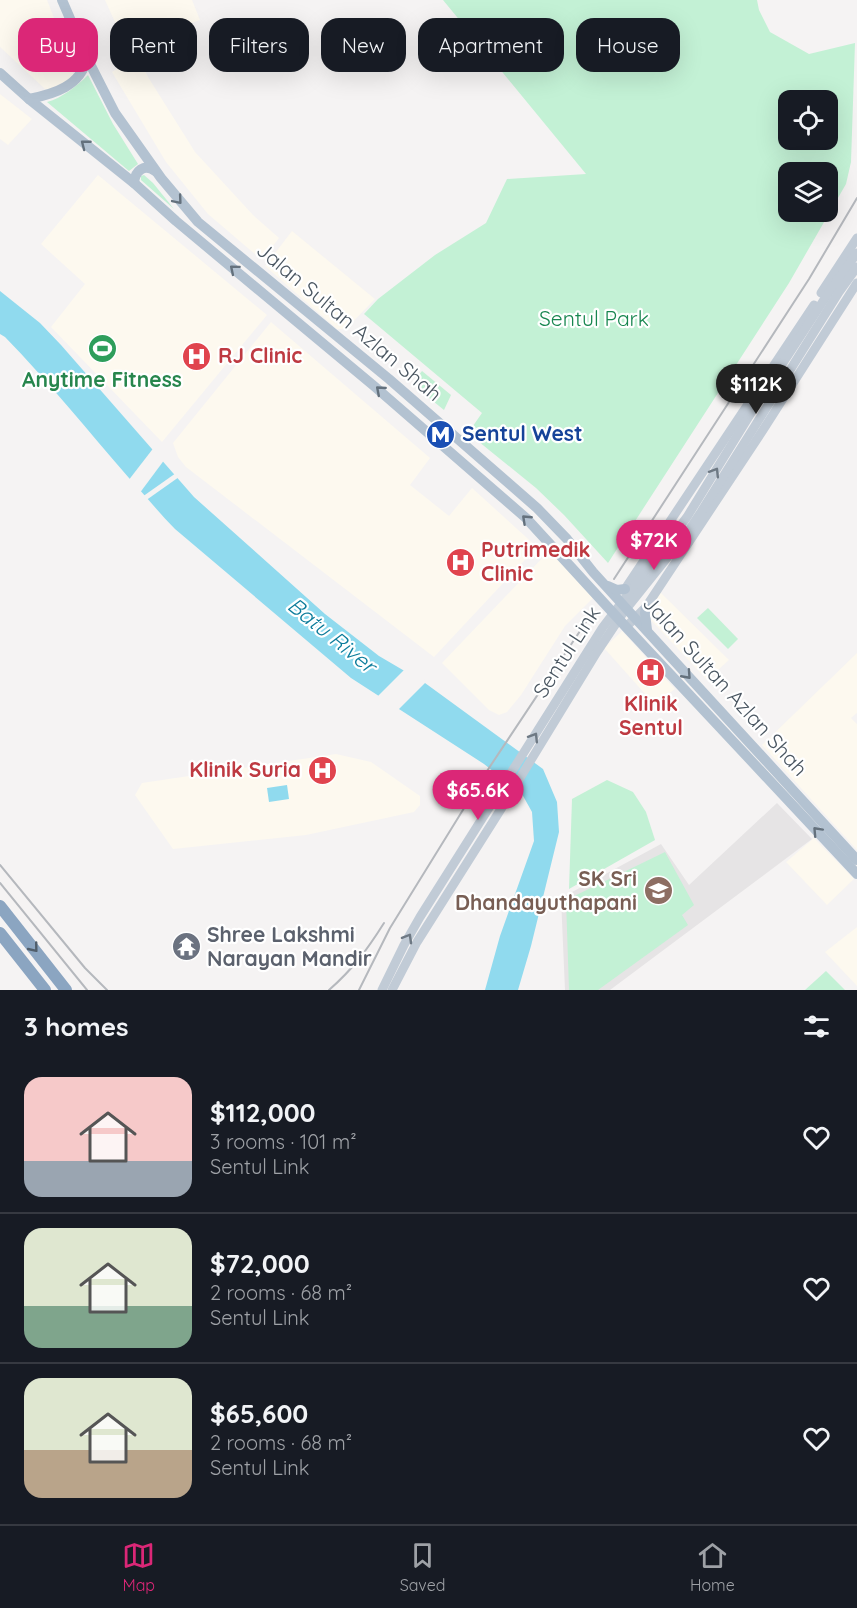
<!DOCTYPE html>
<html lang="en">
<head>
<meta charset="utf-8">
<style>
  body { margin:0; font-family:Quicksand,sans-serif; background:#242831; color:#f1f3f6; height:100vh; display:flex; flex-direction:column; font-size:22px; white-space:nowrap }
  * { box-sizing:border-box; margin:0 }
  p { font-size:20px; color:#9ea1a6 }
  .icon { flex:none; width:33px; height:33px; fill:none; stroke:currentColor; stroke-width:2; stroke-linecap:round; stroke-linejoin:round }
  .map { position:relative; height:990px; overflow:hidden }
  .details { display:flex; flex-direction:column; background:#171b24; flex:1 }
  .details>* { flex:none }
  .banner { position:absolute; left:18px; top:18px; width:822px; height:54px; display:flex; gap:12px }
  .fabs { position:absolute; left:778px; top:90px; display:grid; gap:12px }
  .fabs a { display:grid; place-items:center; width:60px; height:60px; border-radius:12px; background:#171b24; box-shadow:0 6px 24px #0002; font-size:30px }
  .price { position:absolute; translate:-50% -51px; padding:0 14px; border-radius:21px; background:#db2777; color:#fff; font-size:20px; line-height:39px; filter:drop-shadow(0 2px 3px #0008) }
  .price::after { content:''; position:absolute; left:50%; top:36px; width:18px; height:14px; margin-left:-9px; background:inherit; clip-path:polygon(0 0,100% 0,50% 100%) }
  .price.current { background:#222; color:#fff }
  ul { padding:0; list-style:none }
  li { display:flex; align-items:center; gap:18px; height:150px; padding:0 24px }
  li+li { border-top:2px solid #363941 }
  li span { display:grid; place-items:center; flex:none; width:168px; height:120px; border-radius:18px; color:#555 }
  li>.icon { margin-inline-start:auto }
  span .icon { width:72px; height:72px; fill:#fffc; stroke-width:1 }
  li b { font-size:26px }
  h2 { display:flex; justify-content:space-between; align-items:center; height:72px; padding:0 24px; font-size:26px }
  .tag { padding:0 21px; border-radius:18px; background:#171b24; box-shadow:0 6px 24px #0002; font-size:21px; line-height:54px }
  .tag.current { background:#db2777; color:#fff }
  .tabs { display:flex; justify-content:space-around; align-items:center; height:84px; border-top:2px solid #363941; background:#171b24; font-size:16px; color:#9ea1a6 }
  .tabs a { display:grid; justify-items:center; gap:3px }
  .tabs .current { color:#db2777 }
  .map>svg:first-child { display:block }
</style>
</head>
<body>
<div class="map">
<svg width="857" height="990" viewBox="0 0 857 990">
  <rect width="100%" height="100%" fill="#f5f3f3"/>
  <g fill="#fdf9ef">
    <path d="M0 0H47L73 66V78L52 91 45 89 0 47Z"/>
    <path d="M105 0H192L200 20 160 34 128 51Z"/>
    <path d="M138 55 148 77 195 152 253 215 279 238 262 260 208 214 166 162 112 72Z"/>
    <path d="M0 94 32 119 8 145 0 139Z"/>
    <path d="M98 175 267 315 162 442 51 327 85 284 41 244Z"/>
    <path d="M292 231 375 299 346 329H337L265 266Z"/>
    <path d="M271 322 430 458 410 485 449 516 472 488 537 547 434 657 186 467 178 457 173 443Z"/>
    <path d="M550 550 593 598 565 626 521 695 507 712 499 715 489 710 442 663Z"/>
    <path d="M660 592 729 660 707 680 648 617 649 611Z"/>
    <path d="M622 631 675 689 654 704 604 648Z"/>
    <path d="M857 653V713L851 718 857 724V850L762 745Z"/>
    <path d="M336 754 371 762 420 796V805L414 812 306 835 173 849 135 795 142 783Z"/>
    <path d="M814 838 854 879 827 905 786 862Z"/>
    <path d="M857 927V986L825 952Z"/>
  </g>
  <path fill="#e6e4e5" d="M777 803 812 839 610 990H565L561 898 661 844 689 885Z"/>
  <g fill="#c3f1d5" fill-rule="evenodd">
    <path d="M443 0H757L759 10 770 32 809 54 855 43 851 162 846 184 789 283 608 563 564 515 536 488 468 433 482 413 364 314 378 299 435 255 486 223 507 179 586 174ZM789 100H828V140H789ZM789 172H828V212H789Z"/>
    <path d="M88 75 113 124 138 164 129 171 47 102C62 98 77 86 88 75Z"/>
    <path d="M144 175 153 183 174 209 141 180V176Z"/>
    <path d="M422 371 451 395 444 410 412 384Z"/>
    <path d="M708 608 738 639 728 649 697 618Z"/>
    <path d="M607 780 633 792 646 812 655 840 569 889 572 799Z"/>
    <path d="M665 852 694 905 682 915 688 925 598 990H569L566 900Z"/>
    <path d="M826 971 845 990H805Z"/>
  </g>
  <g fill="#90daee">
    <path d="M0 291 40 323 61 345 194 497 325 614 379 656 425 683 543 769 557 802 559 832 531 946 518 990H485L500 936 534 841 532 812 522 794 484 764 351 678 175 529C159 513 145 495 129 478 88 431 49 382 5 337L0 334Z"/>
    <path d="M287 785 289 799 269 802 267 788Z"/>
  </g>
  <g fill="#f5f3f3">
    <path d="M155 446 165 459 139 494 128 481Z"/>
    <path d="M176 473 179 477 145 501 142 497Z"/>
    <path d="M406 668 427 681 397 711 377 697Z"/>
  </g>
  <g fill="none" stroke-linecap="round" stroke-linejoin="round">
    <g stroke="#c1cbd6" stroke-width="9">
      <path d="M821 293 857 238"/>
      <path d="M627 586 814 305"/>
      <path d="M626 627 646 607 763 430 857 283"/>
      <path d="M382 990 404 945 420 917 603 627 687 517 764 392 831 289 857 253"/>
      <path d="M392 990 417 942 501 809 597 652 623 613 687 533 701 512 839 292 857 267"/>
    </g>
    <g stroke="#b3c2d1" stroke-width="10">
      <path d="M62 0 87 58 115 113 161 178 198 222 389 379 537 508 567 539 593 572 634 617 857 860"/>
      <path d="M0 73 29 99 134 183 176 221 374 386 526 518 626 627 857 874"/>
      <path d="M29 99C54 94 81 86 87 58"/>
      <path d="M134 183C135 171 144 163 155 171"/>
      <path d="M608 586 617 590 625 589"/>
      <path d="M646 607 645 613 647 630"/>
    </g>
    <g stroke="#8ba5c1" stroke-width="12">
      <path d="M0 906 66 990"/>
      <path d="M0 933 45 990"/>
    </g>
    <g stroke="#b5b8bd" stroke-width="2">
      <path d="M614 579 809 279 857 198"/>
      <path d="M0 865 85 968 107 990"/>
      <path d="M0 883 87 990"/>
      <path d="M329 990C353 969 367 950 384 923"/>
      <path d="M359 990 390 928 487 771 594 610"/>
    </g>
  </g>
  <defs><path id="oneway-chevron" d="M-2-3.5L2.5 0L-2 3.5" fill="none" stroke-width="1.6" stroke-linecap="round" stroke-linejoin="round" transform="scale(1.5)"/></defs>
  <g stroke="#64717d">
    <use href="#oneway-chevron" transform="translate(85 144) rotate(-142)"/>
    <use href="#oneway-chevron" transform="translate(178 200) rotate(50)"/>
    <use href="#oneway-chevron" transform="translate(234 269) rotate(-140)"/>
    <use href="#oneway-chevron" transform="translate(380 390) rotate(-139)"/>
    <use href="#oneway-chevron" transform="translate(526 519) rotate(-137)"/>
    <use href="#oneway-chevron" transform="translate(687 675) rotate(48)"/>
    <use href="#oneway-chevron" transform="translate(817 831) rotate(-133)"/>
  </g>
  <g stroke="#6e7984">
    <use href="#oneway-chevron" transform="translate(715 472) rotate(-58)"/>
    <use href="#oneway-chevron" transform="translate(534 737) rotate(-58)"/>
    <use href="#oneway-chevron" transform="translate(408 938) rotate(-60)"/>
  </g>
  <use stroke="#505e6b" href="#oneway-chevron" transform="translate(34 948) rotate(51)"/>
  <defs>
    <symbol id="stadium-disc" viewBox="-11 -11 22 22"><circle r="9.5" fill="#2e9e5b" stroke="#fff"/><path d="M0-5a6.5 5 0 1 0 0 10a6.5 5 0 1 0 0-10ZM-3.5-1.8h7v3.6h-7Z" fill="#fff"/></symbol>
    <symbol id="hospital-disc" viewBox="-11 -11 22 22"><circle r="9.5" fill="#e0444e" stroke="#fff"/><path d="M-5-5h3v3.5h4V-5h3V5h-3V1.5h-4V5h-3Z" fill="#fff"/></symbol>
    <symbol id="metro-disc" viewBox="-11 -11 22 22"><circle r="9.5" fill="#1a4fb4" stroke="#fff"/><path d="M-5.5 5V-5H-3L0 0L3-5H5.5V5H3V-.5L0 4L-3-.5V5Z" fill="#fff"/></symbol>
    <symbol id="school-disc" viewBox="-11 -11 22 22"><circle r="9.5" fill="#8d6e63" stroke="#fff"/><path d="M0-5L7-2L0 1L-7-2ZM-4 1L0 2.5L4 1V4Q0 6-4 4Z" fill="#fff"/></symbol>
    <symbol id="temple-disc" viewBox="-11 -11 22 22"><circle r="9.5" fill="#6b7280" stroke="#fff"/><path d="M0-6L5-2H3V0L6.5 2.5H4V6H1.5V3h-3V6H-4V2.5H-6.5L-3 0V-2H-5Z" fill="#fff"/></symbol>
  </defs>
  <g fill-rule="evenodd">
    <use href="#stadium-disc" x="86" y="332" width="33" height="33"/>
    <use href="#hospital-disc" x="180" y="340" width="33" height="33"/>
    <use href="#metro-disc" x="424" y="418" width="33" height="33"/>
    <use href="#hospital-disc" x="444" y="546" width="33" height="33"/>
    <use href="#hospital-disc" x="634" y="656" width="33" height="33"/>
    <use href="#hospital-disc" x="306" y="754" width="33" height="33"/>
    <use href="#school-disc" x="642" y="874" width="33" height="33"/>
    <use href="#temple-disc" x="170" y="930" width="33" height="33"/>
  </g>
  <g text-anchor="middle" stroke-width="4.5" stroke-linejoin="round" paint-order="stroke">
    <g font-size="21" fill="#17864f" stroke="#fff">
      <text x="594" y="326">Sentul Park</text>
    </g>
    <g font-size="21" fill="#4a5661" stroke="#fff">
      <text transform="translate(349 322) rotate(40)" y="7">Jalan Sultan Azlan Shah</text>
      <text transform="translate(567 652) rotate(-57)" y="7">Sentul Link</text>
      <text transform="translate(725 686) rotate(48)" y="7">Jalan Sultan Azlan Shah</text>
    </g>
    <g font-size="21" font-weight="bold" fill="#be3a42" stroke="#fff" text-anchor="start">
      <text x="218" y="363">RJ Clinic</text>
      <text x="481" y="557">Putrimedik<tspan x="481" dy="24">Clinic</tspan></text>
      <text x="651" y="711" text-anchor="middle">Klinik<tspan x="651" dy="24">Sentul</tspan></text>
      <text x="301" y="777" text-anchor="end">Klinik Suria</text>
    </g>
    <g font-size="21" font-weight="bold" fill="#27864d" stroke="#fff">
      <text x="102" y="387">Anytime Fitness</text>
    </g>
    <g font-size="21" font-weight="bold" fill="#164399" stroke="#fff" text-anchor="start">
      <text x="462" y="441">Sentul West</text>
    </g>
    <g font-size="21" font-weight="bold" fill="#785e54" stroke="#fff" text-anchor="end">
      <text x="637" y="886">SK Sri<tspan x="637" dy="24">Dhandayuthapani</tspan></text>
    </g>
    <g font-size="21" font-weight="bold" fill="#5b616d" stroke="#fff" text-anchor="start">
      <text x="207" y="942">Shree Lakshmi<tspan x="207" dy="24">Narayan Mandir</tspan></text>
    </g>
    <g font-size="22" font-style="italic" fill="#0c7c9b" stroke="#fff">
      <text transform="translate(332 635) rotate(39)" y="8">Batu River</text>
    </g>
  </g>
</svg>
<div class="fabs">
<a><svg class="icon" aria-label="locate" viewBox="0 0 24 24"><circle cx="12" cy="12" r="6"/><path d="M12 2v4M12 18v4M2 12h4M18 12h4"/></svg></a>
<a><svg class="icon" aria-label="layers" viewBox="0 0 24 24"><path d="M12 4l9 5-9 5-9-5zM3 14l9 5 9-5"/></svg></a>
</div>
<b class="price current" style="left:756px;top:415px">$112K</b>
<b class="price" style="left:654px;top:571px">$72K</b>
<b class="price" style="left:478px;top:821px">$65.6K</b>
<div class="banner">
<a class="tag current">Buy</a>
<a class="tag">Rent</a>
<a class="tag">Filters</a>
<a class="tag">New</a>
<a class="tag">Apartment</a>
<a class="tag">House</a>
</div>
</div>
<section class="details">
<h2>3 homes<svg class="icon" aria-label="filters" viewBox="0 0 24 24"><path d="M4 7h16M4 17h16"/><circle cx="9" cy="7" r="2"/><circle cx="15" cy="17" r="2"/></svg></h2>
<ul>
<li><span style="background:linear-gradient(#f6c9c9 70%,#9aa5b1 0)"><svg class="icon" aria-label="home" viewBox="0 0 24 24"><path d="M3 11l9-7 9 7M6 9v11h12V9"/></svg></span><div><b>$112,000</b><p>3 rooms · 101 m²</p><p>Sentul Link</p></div><svg class="icon" aria-label="heart" viewBox="0 0 24 24"><path d="M12 20l-8-8c-3-5 5-10 8-4 3-6 11-1 8 4z"/></svg></li>
<li><span style="background:linear-gradient(#dfe7d0 65%,#7fa58c 0)"><svg class="icon" aria-label="home" viewBox="0 0 24 24"><path d="M3 11l9-7 9 7M6 9v11h12V9"/></svg></span><div><b>$72,000</b><p>2 rooms · 68 m²</p><p>Sentul Link</p></div><svg class="icon" aria-label="heart" viewBox="0 0 24 24"><path d="M12 20l-8-8c-3-5 5-10 8-4 3-6 11-1 8 4z"/></svg></li>
<li><span style="background:linear-gradient(#dfe7d0 60%,#b9a48a 0)"><svg class="icon" aria-label="home" viewBox="0 0 24 24"><path d="M3 11l9-7 9 7M6 9v11h12V9"/></svg></span><div><b>$65,600</b><p>2 rooms · 68 m²</p><p>Sentul Link</p></div><svg class="icon" aria-label="heart" viewBox="0 0 24 24"><path d="M12 20l-8-8c-3-5 5-10 8-4 3-6 11-1 8 4z"/></svg></li>
</ul>
</section>
<nav class="tabs">
<a class="current"><svg class="icon" aria-label="map" viewBox="0 0 24 24"><path d="M3 6l6-2 6 2 6-2v14l-6 2-6-2-6 2zM9 4v14M15 6v14"/></svg>Map</a>
<a><svg class="icon" aria-label="saved" viewBox="0 0 24 24"><path d="M7 4h10v16l-5-4-5 4z"/></svg>Saved</a>
<a><svg class="icon" aria-label="home" viewBox="0 0 24 24"><path d="M3 11l9-7 9 7M6 9v11h12V9"/></svg>Home</a>
</nav>
</body>
</html>
